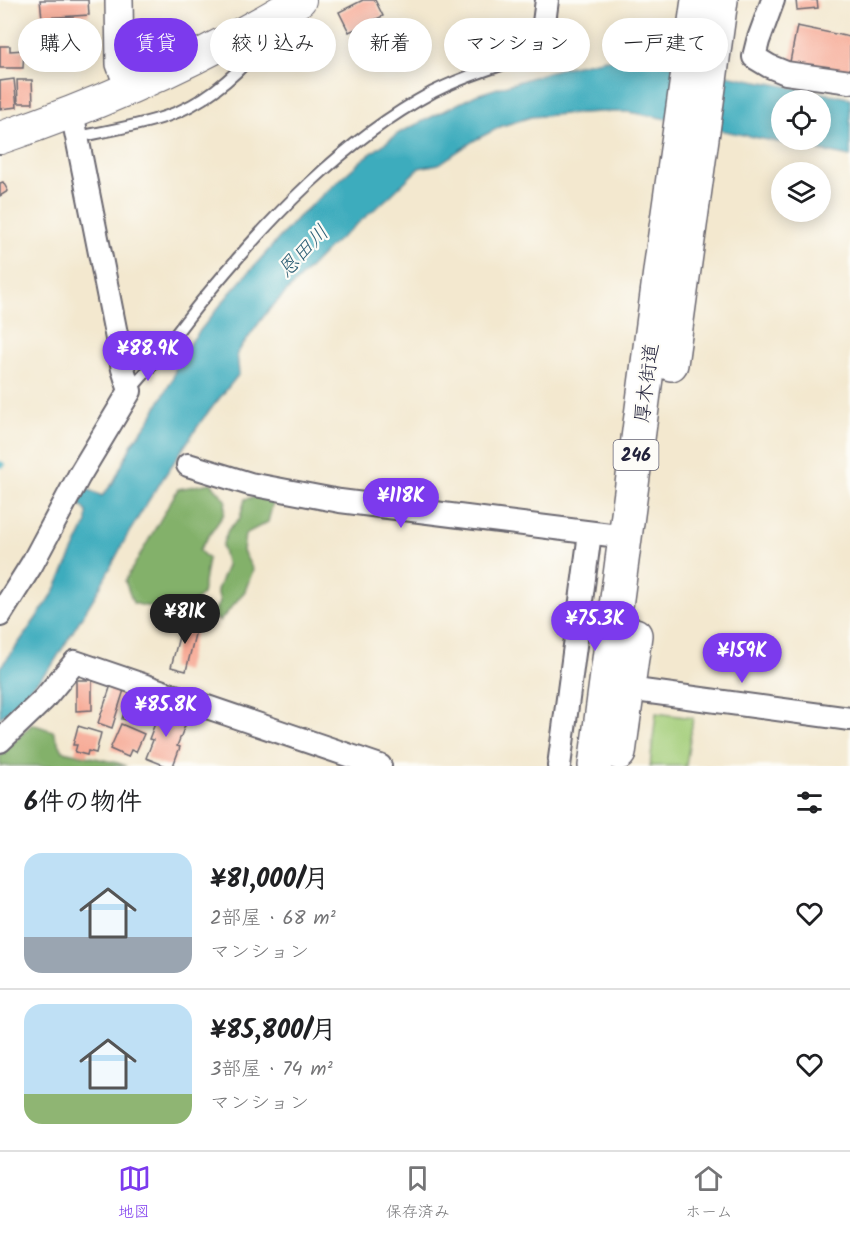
<!DOCTYPE html>
<html lang="ja">
<head>
<meta charset="utf-8">
<style>
  body { margin:0; font-family:Kalam,"Klee One",sans-serif; background:#f6f6f6; color:#202124; height:100vh; display:flex; flex-direction:column; font-size:22px; white-space:nowrap }
  * { box-sizing:border-box; margin:0 }
  p { font-size:20px; color:#757577 }
  .icon { flex:none; width:33px; height:33px; fill:none; stroke:currentColor; stroke-width:2; stroke-linecap:round; stroke-linejoin:round }
  .map { position:relative; height:766px; overflow:hidden }
  .sheet { display:flex; flex-direction:column; background:#fff; flex:1 }
  .sheet>* { flex:none }
  .top-card { position:absolute; left:18px; top:18px; width:814px; height:54px; display:flex; gap:12px }
  .controls { position:absolute; left:771px; top:90px; display:grid; gap:12px }
  .controls a { display:grid; place-items:center; width:60px; height:60px; border-radius:50%; background:#fff; box-shadow:0 3px 15px #0003; font-size:30px }
  .price { position:absolute; translate:-50% -51px; padding:0 14px; border-radius:21px; background:#7c3aed; color:#fff; font-size:20px; line-height:39px; filter:drop-shadow(0 2px 3px #0008) }
  .price::after { content:''; position:absolute; left:50%; top:36px; width:18px; height:14px; margin-left:-9px; background:inherit; clip-path:polygon(0 0,100% 0,50% 100%) }
  .price.active { background:#222; color:#fff }
  ul { padding:0; list-style:none }
  li { display:flex; align-items:center; gap:18px; height:150px; padding:0 24px }
  li+li { border-top:2px solid #e0e0e0 }
  li span { display:grid; place-items:center; flex:none; width:168px; height:120px; border-radius:18px; color:#555 }
  li>.icon { margin-inline-start:auto }
  span .icon { width:72px; height:72px; fill:#fffc; stroke-width:1 }
  li b { font-size:26px }
  h2 { display:flex; justify-content:space-between; align-items:center; height:72px; padding:0 24px; font-size:26px }
  .pill { padding:0 21px; border-radius:27px; background:#fff; box-shadow:0 3px 15px #0003; font-size:21px; line-height:54px }
  .pill.active { background:#7c3aed; color:#fff }
  .tabs { display:flex; justify-content:space-around; align-items:center; height:84px; border-top:2px solid #e0e0e0; background:#fff; font-size:16px; color:#757577 }
  .tabs a { display:grid; justify-items:center; gap:3px }
  .tabs .active { color:#7c3aed }
  .map>svg:first-child { display:block }
</style>
</head>
<body>
<div class="map">
<svg width="850" height="766" viewBox="0 0 850 766">
  <rect width="100%" height="100%" fill="#fdfcf7"/>
  <filter id="ink" filterUnits="userSpaceOnUse"><feTurbulence type="fractalNoise" baseFrequency=".0167" numOctaves="2"/><feDisplacementMap in="SourceGraphic" scale="12" xChannelSelector="R" yChannelSelector="G"/><feConvolveMatrix kernelMatrix="1 2 1 2 8 2 1 2 1" color-interpolation-filters="sRGB"/></filter>
  <filter id="wash" filterUnits="userSpaceOnUse"><feTurbulence type="fractalNoise" baseFrequency=".008" numOctaves="4" result="noise"/><feDisplacementMap in="SourceGraphic" scale="24" xChannelSelector="R" yChannelSelector="G"/><feGaussianBlur stdDeviation="1.35" result="paint"/><feColorMatrix in="noise" values="0 0 0 0 0 0 0 0 0 0 0 0 0 0 0 0 0 1.4 0 .05"/><feComposite in="paint" operator="in"/></filter>
  <g filter="url(#wash)">
    <rect width="100%" height="100%" fill="#f3e8cf"/>
    <path fill="#a4ce7a" stroke="#63785a" stroke-width="1.5" d="M656 713 693 718 686 766H650Z"/>
    <g fill="#83b16a" stroke="#526a52" stroke-width="1.5">
      <path d="M211 483 226 500 224 514 199 550 208 559 202 595C199 598 194 602 190 604 172 611 151 608 133 603L125 581 178 489Z"/>
      <path d="M259 496 274 499 268 522 245 534 243 551 253 570 245 591 220 621 211 616 220 602 217 590 227 566 222 546 228 530 240 518 245 499Z"/>
      <path d="M32 724 53 731 63 751 118 763 126 766H0V756Z"/>
    </g>
    <path fill="#3eacbd" stroke="#30677c" stroke-width="1.5" fill-rule="evenodd" d="M606 59 661 63 850 98V157L652 116 628 112H600L565 114 531 117 502 126 475 140 439 164 419 168 389 197 331 246 267 312 237 353 239 374 202 420 152 495 128 534 98 591 51 667 6 713 0 718V667L11 654 53 594 87 522V512L79 503 81 499 78 498 81 492 84 493 87 489 102 496 113 483 132 444 149 421 173 378 178 358 230 293 298 217 362 160 399 133 476 95 558 69ZM782 100H820V140H782Z"/>
    <g fill="none" stroke-linecap="round" stroke-linejoin="round">
      <path stroke="#3eacbd" stroke-width="6" d="M0 464 2 465"/>
    </g>
    <g id="blocks">
      <g fill="#f6a691">
        <path d="M40 0H88L89 15 42 18Z"/>
        <path d="M363 0H375L383 16 349 32 339 12Z"/>
        <path d="M796 0H817L818 8 797 10Z"/>
        <path d="M797 26 850 37V74L790 62Z"/>
        <path d="M0 46H10V51L24 50 23 68H0Z"/>
        <path d="M14 79 17 107 0 109V81Z"/>
        <path d="M17 80H32L33 103H18Z"/>
        <path d="M3 182 8 191 0 196V183Z"/>
        <path d="M184 618 198 622 186 671 171 667Z"/>
        <path d="M76 680H92V710L76 711Z"/>
        <path d="M111 685 124 690 112 728 98 723Z"/>
        <path d="M128 698 146 702 140 723 122 719Z"/>
        <path d="M161 708 188 718 177 746 180 747 173 766H166L146 758 153 740 149 739Z"/>
        <path d="M121 724 144 734 136 752 131 750 128 757 110 749Z"/>
        <path d="M78 726 101 733 96 753 88 751 87 755 75 752 77 745H73Z"/>
      </g>
    </g>
  </g>
  <g filter="url(#ink)">
    <use href="#blocks" fill-opacity="0" stroke="#6b676f" stroke-width="1.5"/>
    <g fill="none" stroke-linecap="round" stroke-linejoin="round">
      <defs>
        <g id="service">
          <path d="M77 137C107 131 138 126 167 116 200 105 233 79 255 52 261 45 264 35 268 27"/>
          <path d="M130 390C157 362 179 328 204 298 269 219 342 141 433 92 467 75 504 64 540 53"/>
        </g>
        <g id="minor">
          <path d="M773 0 758 41 754 57 769 66 786 73 850 82"/>
          <path d="M540 53 547 0"/>
          <path d="M188 465 250 484 340 501 626 537"/>
          <path d="M0 615 32 564 79 476 130 391 123 369 72 112"/>
          <path d="M628 689 850 719"/>
          <path d="M0 741 44 699 75 662 380 766"/>
          <path d="M559 766 590 533"/>
        </g>
        <path id="tertiary" d="M119 0 120 64 129 88"/>
        <path id="secondary" d="M0 138C104 103 206 57 300 0"/>
        <g id="trunk">
          <path d="M671 364 721 0"/>
          <path d="M619 753 635 635"/>
          <path d="M595 766 662 256 698 0"/>
        </g>
      </defs>
      <use href="#service" stroke="#6b676f" stroke-width="14"/>
      <use href="#minor" stroke="#6b676f" stroke-width="26"/>
      <use href="#tertiary" stroke="#6b676f" stroke-width="30"/>
      <use href="#secondary" stroke="#6b676f" stroke-width="34"/>
      <use href="#trunk" stroke="#6b676f" stroke-width="36"/>
      <use href="#service" stroke="#fff" stroke-width="10"/>
      <use href="#minor" stroke="#fff" stroke-width="22"/>
      <use href="#tertiary" stroke="#fff" stroke-width="27"/>
      <use href="#secondary" stroke="#fff" stroke-width="32"/>
      <use href="#trunk" stroke="#fff" stroke-width="33"/>
    </g>
  </g>
  <g text-anchor="middle" stroke-width="4.5" stroke-linejoin="round" paint-order="stroke">
    <rect fill="#fdfcf7" stroke="#646373" stroke-width="1.5" x="613.5" y="440" width="45" height="30" rx="4.5"/>
    <g font-size="18" font-weight="bold" fill="#22223b">
      <text x="636" y="461">246</text>
    </g>
    <g font-size="20" fill="#22223b" stroke="#fdfcf7">
      <text transform="translate(646 383) rotate(-83)" y="7">厚木街道</text>
    </g>
    <g font-size="21" font-style="italic" fill="#2f6076" stroke="#fdfcf7">
      <text transform="translate(303 251) rotate(-46)" y="7">恩田川</text>
    </g>
  </g>
</svg>
<div class="controls">
<a><svg class="icon" aria-label="locate" viewBox="0 0 24 24"><circle cx="12" cy="12" r="6"/><path d="M12 2v4M12 18v4M2 12h4M18 12h4"/></svg></a>
<a><svg class="icon" aria-label="layers" viewBox="0 0 24 24"><path d="M12 4l9 5-9 5-9-5zM3 14l9 5 9-5"/></svg></a>
</div>
<b class="price" style="left:148px;top:382px">¥88.9K</b>
<b class="price" style="left:401px;top:529px">¥118K</b>
<b class="price active" style="left:185px;top:645px">¥81K</b>
<b class="price" style="left:595px;top:652px">¥75.3K</b>
<b class="price" style="left:742px;top:684px">¥159K</b>
<b class="price" style="left:166px;top:738px">¥85.8K</b>
<div class="top-card">
<a class="pill">購入</a>
<a class="pill active">賃貸</a>
<a class="pill">絞り込み</a>
<a class="pill">新着</a>
<a class="pill">マンション</a>
<a class="pill">一戸建て</a>
</div>
</div>
<section class="sheet">
<h2>6件の物件<svg class="icon" aria-label="filters" viewBox="0 0 24 24"><path d="M4 7h16M4 17h16"/><circle cx="9" cy="7" r="2"/><circle cx="15" cy="17" r="2"/></svg></h2>
<ul>
<li><span style="background:linear-gradient(#bfe0f5 70%,#9aa5b1 0)"><svg class="icon" aria-label="home" viewBox="0 0 24 24"><path d="M3 11l9-7 9 7M6 9v11h12V9"/></svg></span><div><b>¥81,000/月</b><p>2部屋 · 68 m²</p><p>マンション</p></div><svg class="icon" aria-label="heart" viewBox="0 0 24 24"><path d="M12 20l-8-8c-3-5 5-10 8-4 3-6 11-1 8 4z"/></svg></li>
<li><span style="background:linear-gradient(#bfe0f5 75%,#8fb573 0)"><svg class="icon" aria-label="home" viewBox="0 0 24 24"><path d="M3 11l9-7 9 7M6 9v11h12V9"/></svg></span><div><b>¥85,800/月</b><p>3部屋 · 74 m²</p><p>マンション</p></div><svg class="icon" aria-label="heart" viewBox="0 0 24 24"><path d="M12 20l-8-8c-3-5 5-10 8-4 3-6 11-1 8 4z"/></svg></li>
</ul>
</section>
<nav class="tabs">
<a class="active"><svg class="icon" aria-label="map" viewBox="0 0 24 24"><path d="M3 6l6-2 6 2 6-2v14l-6 2-6-2-6 2zM9 4v14M15 6v14"/></svg>地図</a>
<a><svg class="icon" aria-label="saved" viewBox="0 0 24 24"><path d="M7 4h10v16l-5-4-5 4z"/></svg>保存済み</a>
<a><svg class="icon" aria-label="home" viewBox="0 0 24 24"><path d="M3 11l9-7 9 7M6 9v11h12V9"/></svg>ホーム</a>
</nav>
</body>
</html>
